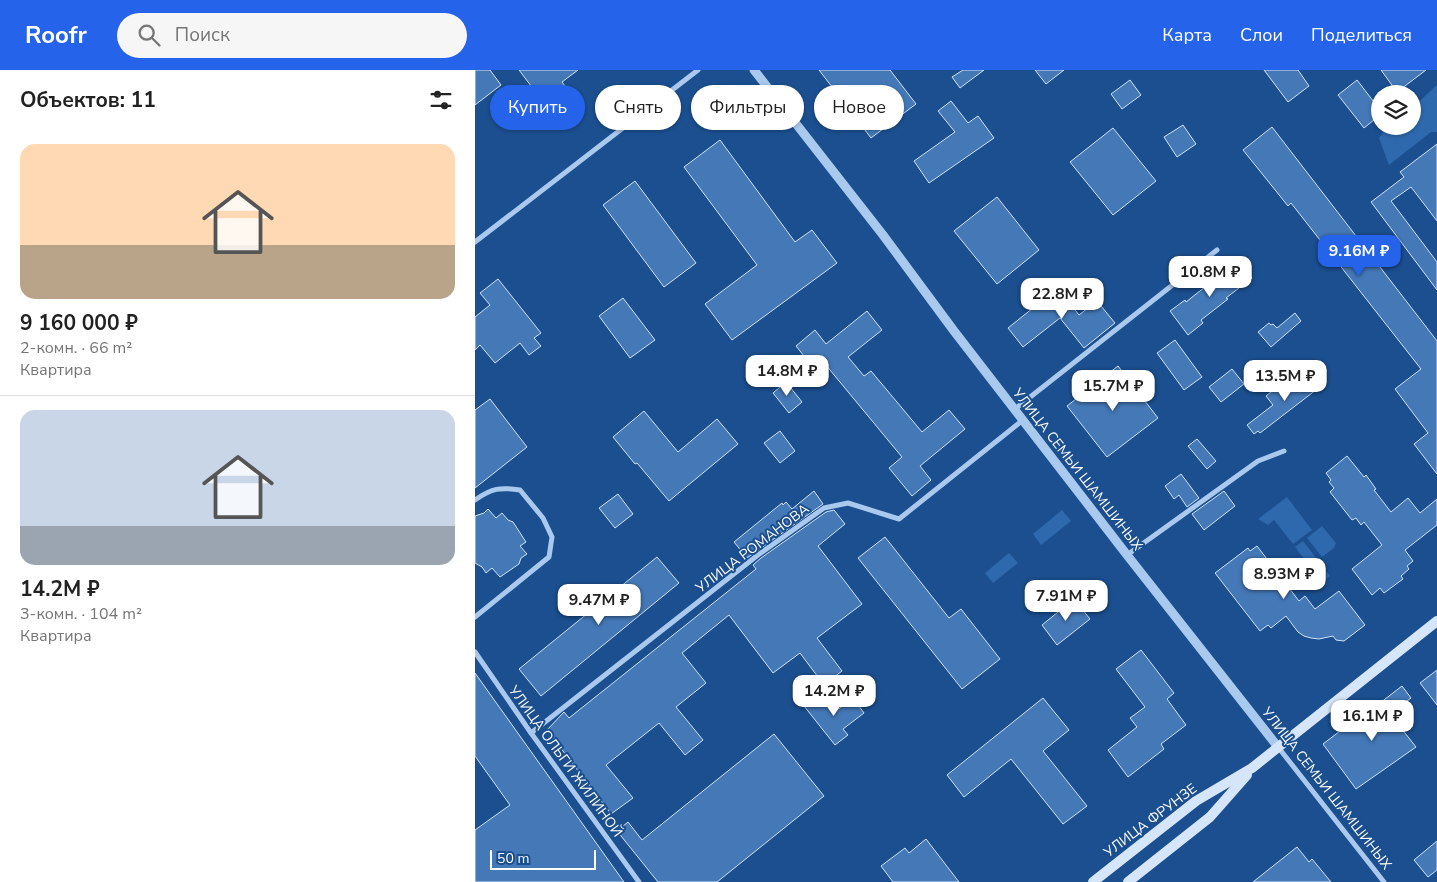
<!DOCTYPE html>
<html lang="ru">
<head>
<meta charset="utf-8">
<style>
  body { margin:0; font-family:"Nunito Sans",sans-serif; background:#f6f6f6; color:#222; height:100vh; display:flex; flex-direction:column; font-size:19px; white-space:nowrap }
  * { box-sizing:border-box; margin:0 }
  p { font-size:16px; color:#767676 }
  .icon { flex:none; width:28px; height:28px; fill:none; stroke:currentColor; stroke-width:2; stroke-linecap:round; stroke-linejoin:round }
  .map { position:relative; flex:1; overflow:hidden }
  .side { display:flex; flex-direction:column; background:#fff; width:475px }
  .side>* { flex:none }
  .banner { position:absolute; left:15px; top:15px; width:475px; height:45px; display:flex; gap:10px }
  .controls { position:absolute; left:896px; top:15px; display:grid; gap:10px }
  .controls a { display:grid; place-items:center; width:50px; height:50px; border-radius:50%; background:#fff; box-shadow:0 1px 4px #0004; font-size:25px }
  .scale { position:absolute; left:15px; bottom:12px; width:106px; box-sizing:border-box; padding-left:5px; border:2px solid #fff; border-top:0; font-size:14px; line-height:18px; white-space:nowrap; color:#fff; -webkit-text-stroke:4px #1b4f8f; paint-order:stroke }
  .price { position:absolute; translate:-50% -42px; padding:0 11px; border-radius:10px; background:#fff; color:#222; font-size:16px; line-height:32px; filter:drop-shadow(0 1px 2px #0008) }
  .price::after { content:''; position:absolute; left:50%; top:30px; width:15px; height:11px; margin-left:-8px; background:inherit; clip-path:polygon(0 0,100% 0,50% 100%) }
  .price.current { background:#2563eb; color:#fff }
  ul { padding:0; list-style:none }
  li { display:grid; align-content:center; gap:10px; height:265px; padding:0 20px }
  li+li { border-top:1px solid #e0e0e0 }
  li span { display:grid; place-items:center; height:155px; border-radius:15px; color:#555 }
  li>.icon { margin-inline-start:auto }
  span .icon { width:90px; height:90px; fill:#fffc; stroke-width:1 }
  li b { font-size:21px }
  h2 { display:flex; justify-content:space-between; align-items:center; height:60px; padding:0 20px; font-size:21px }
  .pill { padding:0 18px; border-radius:22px; background:#fff; box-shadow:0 1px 4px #0004; font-size:18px; line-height:45px }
  .pill.current { background:#2563eb; color:#fff }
  header { display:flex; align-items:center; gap:30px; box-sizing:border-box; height:70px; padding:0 25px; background:#2563eb; color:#fff }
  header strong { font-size:24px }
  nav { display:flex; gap:28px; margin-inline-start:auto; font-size:18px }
  .search { width:350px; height:45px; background:#f6f6f6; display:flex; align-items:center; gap:12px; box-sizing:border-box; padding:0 18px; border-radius:28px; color:#767676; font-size:19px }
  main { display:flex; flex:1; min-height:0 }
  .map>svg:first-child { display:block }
</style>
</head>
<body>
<header>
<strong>Roofr</strong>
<div class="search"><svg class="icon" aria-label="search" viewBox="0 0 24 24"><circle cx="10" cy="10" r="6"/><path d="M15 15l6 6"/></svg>Поиск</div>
<nav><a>Карта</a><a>Слои</a><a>Поделиться</a></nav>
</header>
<main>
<section class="side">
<h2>Объектов: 11<svg class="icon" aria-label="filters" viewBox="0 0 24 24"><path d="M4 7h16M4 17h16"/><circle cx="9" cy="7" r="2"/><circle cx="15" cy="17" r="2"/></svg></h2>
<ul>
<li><span style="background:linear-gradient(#ffd9b3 65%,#b9a48a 0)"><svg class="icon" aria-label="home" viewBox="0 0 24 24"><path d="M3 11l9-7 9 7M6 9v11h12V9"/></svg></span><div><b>9 160 000 ₽</b><p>2-комн. · 66 m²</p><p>Квартира</p></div></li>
<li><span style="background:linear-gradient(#c9d6e8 75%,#9aa5b1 0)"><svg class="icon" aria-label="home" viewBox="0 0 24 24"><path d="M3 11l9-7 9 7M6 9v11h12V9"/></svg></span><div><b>14.2M ₽</b><p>3-комн. · 104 m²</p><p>Квартира</p></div></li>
</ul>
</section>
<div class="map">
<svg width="962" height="812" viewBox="0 0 962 812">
  <rect width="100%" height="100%" fill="#1b4f8f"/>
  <g fill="#2e69ad">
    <path d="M962 15V62H956L914 95 904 68 913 56H938V37Z"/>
    <path d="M812 427 837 460 818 474 799 450 793 455 783 449Z"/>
    <path d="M587 440 596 451 566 475 558 464Z"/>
    <path d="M847 456 861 473 859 478 847 487 832 468Z"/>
    <path d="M828 471 855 506 847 512 820 477Z"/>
    <path d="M534 483 543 493 518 513 510 503Z"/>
  </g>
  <g fill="#4478b7" stroke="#cfe3fa">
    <path d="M0 0H15L26 15 0 35Z"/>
    <path d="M44 0H103L87 12 99 28 91 34 94 39 81 49Z"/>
    <path d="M344 0H415L441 34 396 68Z"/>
    <path d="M488 0H509L485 18 477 7Z"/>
    <path d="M560 0H589L571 14Z"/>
    <path d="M789 0H823L834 16 813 32Z"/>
    <path d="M906 0H951L922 22Z"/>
    <path d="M655 10 666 25 647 39 636 24Z"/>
    <path d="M882 10 905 40V45L889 58 863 25Z"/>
    <path d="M476 31 493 53 503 46 519 68 454 113 439 91 480 62 463 41Z"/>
    <path d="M708 55 721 74 702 87 689 67Z"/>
    <path d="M797 57 962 271V404L939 374 953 363 920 319 946 299 816 133 813 136 768 80Z"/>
    <path d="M638 58 681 111 638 145 595 92Z"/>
    <path d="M245 70 320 172 337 160 362 193 257 270 230 234 282 195 209 97Z"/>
    <path d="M962 74V151L936 117 916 131 962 192V220L896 132 929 107 925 102Z"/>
    <path d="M160 111 221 193 189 217 128 135Z"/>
    <path d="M522 127 564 180 522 214 479 161Z"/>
    <path d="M764 190 777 208 751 228 753 229 726 250 728 253 713 265 695 241 710 230 711 232Z"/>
    <path d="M23 209 66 263 59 268 66 276 54 285 45 273 20 293 5 275 0 280V247L15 235 5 223Z"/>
    <path d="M583 218 604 245 622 231 640 253 609 278 585 248 548 277 533 258Z"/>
    <path d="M148 228 180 270 155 288 124 246Z"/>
    <path d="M392 241 407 260 373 287 389 306 396 301 447 362 474 340 490 359 445 396 456 410 437 426 414 398 427 387 350 294 341 301 321 276 340 260 351 274Z"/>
    <path d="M820 243 826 251 796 277 783 262 794 253 796 255 798 254 802 258Z"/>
    <path d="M700 270 727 307 709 320 682 283Z"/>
    <path d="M643 296 683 348 632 387 592 336Z"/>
    <path d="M757 299 769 314 746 332 734 317Z"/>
    <path d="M840 301 850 313 785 363 783 361 779 364 772 355 798 335 791 326 801 318 808 326Z"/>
    <path d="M311 312 327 332 314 343 298 323Z"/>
    <path d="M15 329 52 377 0 418V340Z"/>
    <path d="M169 341 203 382 242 349 263 374 194 431 162 393 160 394 138 367Z"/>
    <path d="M305 361 320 381 305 393 289 373Z"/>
    <path d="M722 369 741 391 732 399 713 376Z"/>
    <path d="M872 386 889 407 891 405 901 419 899 420 916 442 933 428 945 443 962 429V455L930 480 938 491 932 496 934 499 926 506 928 509 909 523 905 518 897 525 877 499 907 475 889 452 886 455 881 448 877 450 855 422 859 418 854 412 856 410 851 403Z"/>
    <path d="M706 404 724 428 712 437 704 425 699 429 690 416Z"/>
    <path d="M339 421 348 434 272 488 259 472 307 433 308 435 311 432 317 439Z"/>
    <path d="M749 421 760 436 729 460 717 444Z"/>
    <path d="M143 424 158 444 140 458 124 438Z"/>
    <path d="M13 439 21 448 27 443 33 450 38 452 51 472 45 476 52 484 46 488 44 494 25 507 17 498 11 503 7 497 0 493V446L9 443Z"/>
    <path d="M359 440 370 454 343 476 387 534 342 568 367 601 349 615 325 583 298 603 254 545 207 583 231 613 201 637 228 670 210 685 184 653 131 695 158 728 136 744 72 660 89 642 94 648 281 499 278 495 286 488 351 442Z"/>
    <path d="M410 467 474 548 486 539 525 589 487 619 383 488Z"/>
    <path d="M782 476 824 531 830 526 840 539 864 521 890 555 869 571 861 570 858 566 844 569 836 568 829 566 823 562 811 546 796 558 793 555 785 561 740 503 773 478 775 481Z"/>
    <path d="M182 487 204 513 66 626 44 599Z"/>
    <path d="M599 529 615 549 582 575 567 555Z"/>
    <path d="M666 580 699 623 692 629 711 655 686 674 689 679 653 707 633 680 662 657 655 648 670 637 641 599Z"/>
    <path d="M962 600V635L945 613Z"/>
    <path d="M0 603 149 812H0V760L35 735 0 686Z"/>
    <path d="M927 616 936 628 915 644 941 677 881 719 848 674 869 658 870 660Z"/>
    <path d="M344 625 358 643 378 628 389 643 368 659 373 665 360 675 329 636Z"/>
    <path d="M568 628 594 660 568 681 612 736 588 754 536 689 489 727 472 705Z"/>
    <path d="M299 664 349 726 242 812H183L142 761 153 752 167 770Z"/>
    <path d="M451 769 484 812H418L406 796 430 778 434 783Z"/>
    <path d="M962 771V800L953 807 939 790Z"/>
    <path d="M822 777 834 792 837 789 856 812H778Z"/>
  </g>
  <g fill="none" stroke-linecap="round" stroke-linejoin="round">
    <g stroke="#a9c9ee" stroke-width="5">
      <path d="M0 172 223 0"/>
      <path d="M540 339 742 180"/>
      <path d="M0 430C17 418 25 417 45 420L68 448 77 467 74 487 0 547"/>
      <path d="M652 485 783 391 809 381"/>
      <path d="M0 582 56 663 164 812"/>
      <path d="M56 663 283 485 349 438 373 433 424 449 548 350"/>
      <path d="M803 677 909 812"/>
    </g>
    <path stroke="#a9c9ee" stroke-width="9" d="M279 0 408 165 479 261 652 485 803 677"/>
    <g stroke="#d6e6fa" stroke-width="10">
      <path d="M618 812 721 731 777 698 962 551"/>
      <path d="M653 812 735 747 772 705"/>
    </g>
  </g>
  <g text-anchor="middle" stroke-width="4" stroke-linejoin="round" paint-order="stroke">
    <g font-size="14" fill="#fff" stroke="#1b4f8f">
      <text transform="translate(603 399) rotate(52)" y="5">УЛИЦА СЕМЬИ ШАМШИНЫХ</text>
      <text transform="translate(277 478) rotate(-37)" y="5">УЛИЦА РОМАНОВА</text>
      <text transform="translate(91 691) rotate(54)" y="5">УЛИЦА ОЛЬГИ ЖИЛИНОЙ</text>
      <text transform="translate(852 718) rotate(52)" y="5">УЛИЦА СЕМЬИ ШАМШИНЫХ</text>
      <text transform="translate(675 750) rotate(-37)" y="5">УЛИЦА ФРУНЗЕ</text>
    </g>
  </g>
</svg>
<div class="controls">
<a><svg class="icon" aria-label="layers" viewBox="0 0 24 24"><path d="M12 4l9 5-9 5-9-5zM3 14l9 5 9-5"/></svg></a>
</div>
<div class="scale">50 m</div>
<b class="price current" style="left:884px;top:207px">9.16M ₽</b>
<b class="price" style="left:735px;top:228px">10.8M ₽</b>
<b class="price" style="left:587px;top:250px">22.8M ₽</b>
<b class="price" style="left:312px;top:327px">14.8M ₽</b>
<b class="price" style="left:810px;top:332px">13.5M ₽</b>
<b class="price" style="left:638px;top:342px">15.7M ₽</b>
<b class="price" style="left:809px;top:530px">8.93M ₽</b>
<b class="price" style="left:591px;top:552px">7.91M ₽</b>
<b class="price" style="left:124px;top:556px">9.47M ₽</b>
<b class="price" style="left:359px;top:647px">14.2M ₽</b>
<b class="price" style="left:897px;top:672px">16.1M ₽</b>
<div class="banner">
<a class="pill current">Купить</a>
<a class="pill">Снять</a>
<a class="pill">Фильтры</a>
<a class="pill">Новое</a>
</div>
</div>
</main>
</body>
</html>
